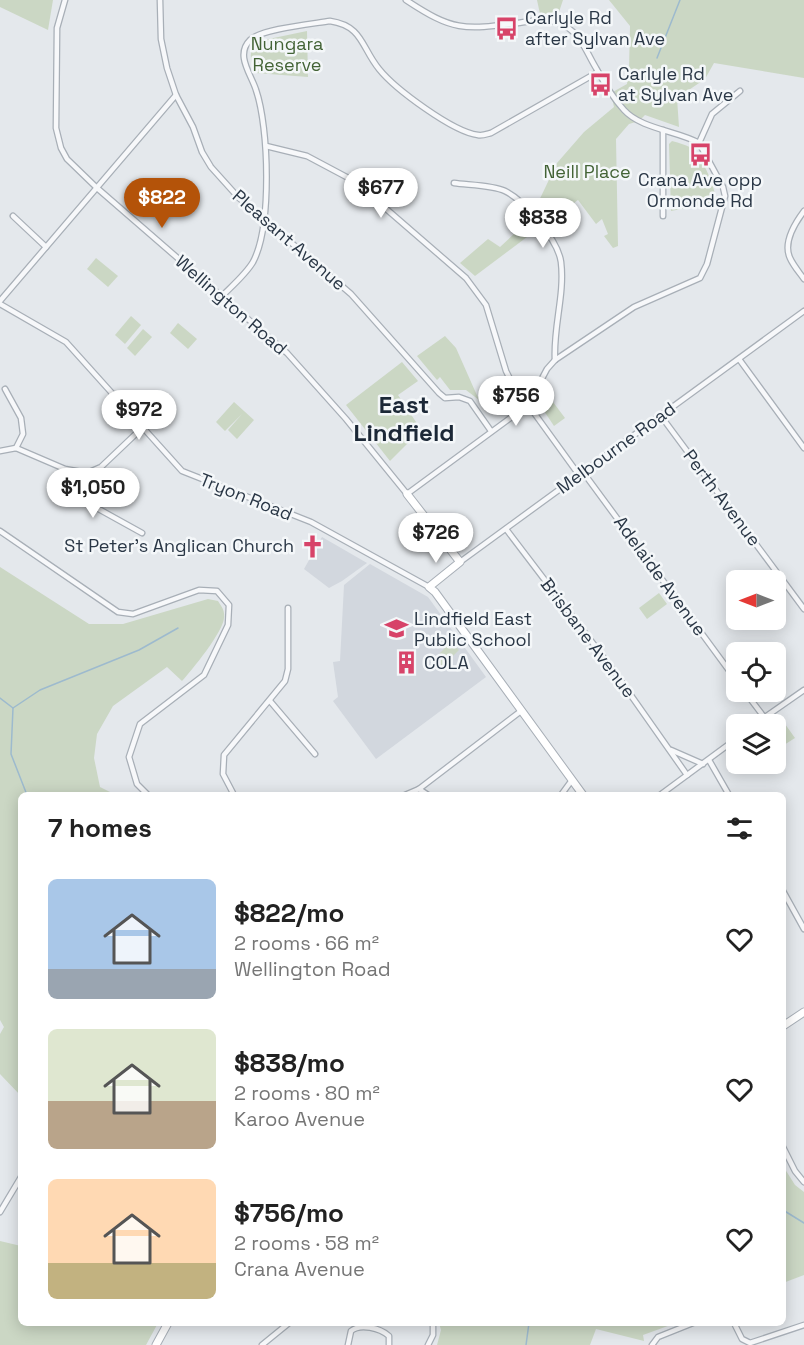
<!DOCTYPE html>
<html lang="en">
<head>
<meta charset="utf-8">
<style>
  body { margin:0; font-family:"Space Grotesk",sans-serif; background:#f2f2f2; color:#222; height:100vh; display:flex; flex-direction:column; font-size:22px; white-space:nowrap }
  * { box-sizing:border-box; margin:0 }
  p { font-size:20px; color:#767676 }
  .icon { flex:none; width:33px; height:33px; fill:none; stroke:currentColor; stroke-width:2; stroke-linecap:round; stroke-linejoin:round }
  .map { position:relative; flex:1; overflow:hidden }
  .details { position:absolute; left:18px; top:792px; width:768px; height:534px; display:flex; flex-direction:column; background:#fff; border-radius:9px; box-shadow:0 3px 15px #0003 }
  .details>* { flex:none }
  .needle { width:39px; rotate:270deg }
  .tools { position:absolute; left:726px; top:570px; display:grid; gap:12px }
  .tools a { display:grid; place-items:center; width:60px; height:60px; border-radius:9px; background:#fff; box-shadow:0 3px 15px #0003; font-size:30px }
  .price { position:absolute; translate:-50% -51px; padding:0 14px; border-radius:21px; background:#fff; color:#222; font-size:20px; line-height:39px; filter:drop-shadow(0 2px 3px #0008) }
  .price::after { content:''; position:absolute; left:50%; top:36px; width:18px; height:14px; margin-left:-9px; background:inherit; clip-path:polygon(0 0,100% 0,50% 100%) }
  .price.on { background:#b45309; color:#fff }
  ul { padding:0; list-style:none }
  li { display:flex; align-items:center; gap:18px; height:150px; padding:0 30px }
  li span { display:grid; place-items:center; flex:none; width:168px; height:120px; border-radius:9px; color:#555 }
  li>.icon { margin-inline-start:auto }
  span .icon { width:72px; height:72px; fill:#fffc; stroke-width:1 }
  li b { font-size:26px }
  h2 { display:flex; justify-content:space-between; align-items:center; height:72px; padding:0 30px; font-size:26px }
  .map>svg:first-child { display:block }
</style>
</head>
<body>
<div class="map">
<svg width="804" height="1345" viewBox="0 0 804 1345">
  <rect width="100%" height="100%" fill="#e4e8ec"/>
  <g fill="#d2d7de">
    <path d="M322 537 367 563 342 581 329 588 304 569Z"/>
    <path d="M370 564 428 597 486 677 376 759 333 701 338 697 333 662 340 661 344 585Z"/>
  </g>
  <g fill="#cbd7c4">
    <path d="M0 0H53L48 30 0 7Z"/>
    <path d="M537 0H563L558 15 540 14Z"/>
    <path d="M609 0H804V78L714 63 705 79 677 98 679 127 645 115 639 121 629 124 616 139 618 246 613 248 604 236 608 234 602 219 596 224 578 200 566 209 559 206 548 207 542 215 535 209 557 163 584 132 614 107 611 93 627 84 629 69 630 26Z"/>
    <path d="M307 31 308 77 256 73C250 61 247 50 259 41Z"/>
    <path d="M672 141C679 143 688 145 694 150 702 157 717 191 716 202L671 211 669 144Z"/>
    <path d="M529 220 539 228 475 276 460 263 488 239 500 247Z"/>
    <path d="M96 258 118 276 108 287 87 269Z"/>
    <path d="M131 316 141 325 125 344 115 335Z"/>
    <path d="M178 323 197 339 188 349 170 333Z"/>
    <path d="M143 329 152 337 135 356 127 348Z"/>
    <path d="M445 336 456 348 479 400 466 390H450L440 377 437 380 417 356Z"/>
    <path d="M402 362 418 381 398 395 420 428 421 433 411 440 390 461 346 405Z"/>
    <path d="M550 398 565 418 554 426 540 405Z"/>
    <path d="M234 402 254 420 237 439 228 430 242 414 225 431 216 422Z"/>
    <path d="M0 567 89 624H123L208 599 218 601C222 607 225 611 224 618 223 632 192 670 182 681L167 667 113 706 97 734 94 758 100 787 116 795H21V1096L0 1074V1034L4 1027 0 1020Z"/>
    <path d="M659 593 667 604 647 619 639 608Z"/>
    <path d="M451 642 459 650 441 668 433 660Z"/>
    <path d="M780 717 795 738 784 745 776 733V724H770Z"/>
    <path d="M783 1166 795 1185 804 1192V1275L783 1283Z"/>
    <path d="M0 1241 21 1246V1323H158L146 1345H0Z"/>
    <path d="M439 1323H676L643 1335 644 1341 596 1329 590 1345H437L441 1330Z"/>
  </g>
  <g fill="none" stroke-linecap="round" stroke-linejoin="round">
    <g stroke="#9dbace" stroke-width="1.5">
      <path d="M657 58 680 0"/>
      <path d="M0 698 13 708 11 754 27 795"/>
      <path d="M13 708 40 690 139 650 178 628"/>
      <path d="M783 1210 804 1223"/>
      <path d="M526 1345 529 1323"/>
    </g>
    <defs>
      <g id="street">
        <path d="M65 0 57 28 56 128 61 148 67 159 97 188 287 353 346 419 407 494 528 405 547 369 555 360 634 307 700 278 707 264 725 196 723 187 699 143C678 131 641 129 624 110 613 98 604 83 596 68 585 50 581 32 559 23 546 18 532 21 518 23 463 30 453 31 406 0"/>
        <path d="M160 0 161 39 167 68 176 95 193 127 202 152 211 167 238 197 351 294 439 393 445 398 459 397 470 401 491 431"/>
        <path d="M699 143 712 114 740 91"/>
        <path d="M266 146 307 156 354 181 466 278 486 305 506 371 511 381 579 475"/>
        <path d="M454 183C468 185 493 185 505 191 525 201 558 240 561 262 565 295 553 327 555 360"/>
        <path d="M804 211C795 223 783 243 790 258 793 265 799 272 804 279"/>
        <path d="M13 216 46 247"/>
        <path d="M663 216V130"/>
        <path d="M222 296C232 286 246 274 253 262 272 226 269 128 256 90 251 74 235 55 250 40 261 29 312 24 330 21 363 26 361 47 379 69 395 89 453 132 478 135 482 136 487 134 491 133L598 72"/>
        <path d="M0 301 176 95"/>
        <path d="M0 304 66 342 182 471 311 522 429 587"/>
        <path d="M739 359 804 448"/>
        <path d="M5 389 21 418 23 434 16 448"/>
        <path d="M661 416 804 609"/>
        <path d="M0 451 16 448 65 469 87 473 101 467 142 428"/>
        <path d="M583 472 736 680"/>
        <path d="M87 473 90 497 95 507 142 533"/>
        <path d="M506 529 611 667 687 775"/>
        <path d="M0 531 118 612 133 614 199 590 217 591 229 605 228 625 204 675 140 724 129 757 137 784 148 795"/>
        <path d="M460 562 804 311"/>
        <path d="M745 692 764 717"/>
        <path d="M270 701 315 754"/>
        <path d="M755 724 804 690"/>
        <path d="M671 750 703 764"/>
        <path d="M709 760 729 795"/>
        <path d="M419 789 428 795"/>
        <path d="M234 795 223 774 224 755 285 681 288 669V608"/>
        <path d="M405 795 419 789 521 711"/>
        <path d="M561 795 572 780"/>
        <path d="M660 795 736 739"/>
        <path d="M783 891 804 929"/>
        <path d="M783 1147 795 1171 804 1182"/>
        <path d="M0 1212 21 1177"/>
        <path d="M734 1323 742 1339 750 1343 804 1325"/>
        <path d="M262 1345 289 1323"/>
        <path d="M348 1345 351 1331C360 1323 380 1328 389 1336V1345"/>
        <path d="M428 1345 433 1335V1323"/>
        <path d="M652 1345 658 1337 693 1323"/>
      </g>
      <g id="secondary">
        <path d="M407 494 460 562 429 587 435 592 583 795"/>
        <path d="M783 1026 804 1012"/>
        <path d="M156 1345 168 1323"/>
      </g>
    </defs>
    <use href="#street" stroke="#a8afb7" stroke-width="7"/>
    <use href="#secondary" stroke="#a8afb7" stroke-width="9"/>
    <use href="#street" stroke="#f7f8fa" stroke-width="4.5"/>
    <use href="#secondary" stroke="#fff" stroke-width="7"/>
  </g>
  <defs>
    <symbol id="bus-bare" viewBox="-9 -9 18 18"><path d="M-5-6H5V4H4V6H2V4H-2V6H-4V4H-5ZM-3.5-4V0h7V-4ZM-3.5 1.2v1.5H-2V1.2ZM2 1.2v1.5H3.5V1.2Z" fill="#d74369" stroke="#f4f7f9" stroke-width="2.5" paint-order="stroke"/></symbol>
    <symbol id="church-bare" viewBox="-9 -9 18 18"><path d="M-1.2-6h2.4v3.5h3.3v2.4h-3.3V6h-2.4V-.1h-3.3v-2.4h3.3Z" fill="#d74369" stroke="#f4f7f9" stroke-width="2.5" paint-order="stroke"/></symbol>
    <symbol id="school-bare" viewBox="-9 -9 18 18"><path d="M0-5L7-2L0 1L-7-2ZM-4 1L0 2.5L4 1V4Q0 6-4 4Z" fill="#d74369" stroke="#f4f7f9" stroke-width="2.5" paint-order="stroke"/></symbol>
    <symbol id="building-bare" viewBox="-9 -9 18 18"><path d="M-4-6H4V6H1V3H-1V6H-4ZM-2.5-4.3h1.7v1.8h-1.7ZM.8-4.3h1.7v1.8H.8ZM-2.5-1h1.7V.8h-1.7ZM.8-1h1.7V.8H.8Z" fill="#d74369" stroke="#f4f7f9" stroke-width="2.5" paint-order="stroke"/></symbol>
  </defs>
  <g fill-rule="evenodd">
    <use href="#bus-bare" x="490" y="12" width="33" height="33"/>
    <use href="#bus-bare" x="584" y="68" width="33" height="33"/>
    <use href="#bus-bare" x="684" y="138" width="33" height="33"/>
    <use href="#church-bare" x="296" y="530" width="33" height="33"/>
    <use href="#school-bare" x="380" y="612" width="33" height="33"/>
    <use href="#building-bare" x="390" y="646" width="33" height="33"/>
  </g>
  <g text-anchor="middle" stroke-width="5" stroke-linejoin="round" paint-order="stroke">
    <g font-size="18" fill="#2a3746" stroke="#f4f7f9" text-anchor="start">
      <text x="525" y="24">Carlyle Rd<tspan x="525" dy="21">after Sylvan Ave</tspan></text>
      <text x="618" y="80">Carlyle Rd<tspan x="618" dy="21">at Sylvan Ave</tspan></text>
      <text x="700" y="186" text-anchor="middle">Crana Ave opp<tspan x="700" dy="21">Ormonde Rd</tspan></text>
      <text x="294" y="552" text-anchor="end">St Peter's Anglican Church</text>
      <text x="414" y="625">Lindfield East<tspan x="414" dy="21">Public School</tspan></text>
      <text x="424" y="669">COLA</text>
    </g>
    <g font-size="18" fill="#436336" stroke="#f4f7f9">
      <text x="287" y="50">Nungara<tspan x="287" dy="21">Reserve</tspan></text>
      <text x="587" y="178">Neill Place</text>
    </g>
    <g font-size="18" fill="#2a3746" stroke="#f4f7f9">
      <text transform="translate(289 240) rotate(41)" y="6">Pleasant Avenue</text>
      <text transform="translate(231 305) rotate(41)" y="6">Wellington Road</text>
      <text transform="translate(616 448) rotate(-36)" y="6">Melbourne Road</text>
      <text transform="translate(246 497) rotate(22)" y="6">Tryon Road</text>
      <text transform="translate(722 498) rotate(53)" y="6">Perth Avenue</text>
      <text transform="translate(660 576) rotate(54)" y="6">Adelaide Avenue</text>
      <text transform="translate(588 638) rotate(53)" y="6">Brisbane Avenue</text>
    </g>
    <g font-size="24" font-weight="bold" fill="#1c2837" stroke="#f4f7f9">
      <text x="404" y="413">East<tspan x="404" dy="28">Lindfield</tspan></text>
    </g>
  </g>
</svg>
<div class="tools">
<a><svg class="needle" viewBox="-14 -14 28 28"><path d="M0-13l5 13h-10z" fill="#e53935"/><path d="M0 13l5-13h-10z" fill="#767676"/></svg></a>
<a><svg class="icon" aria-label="locate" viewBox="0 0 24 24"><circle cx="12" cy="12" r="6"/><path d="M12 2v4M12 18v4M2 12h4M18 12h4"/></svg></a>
<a><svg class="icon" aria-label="layers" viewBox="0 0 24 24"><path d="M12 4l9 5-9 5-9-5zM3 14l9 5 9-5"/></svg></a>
</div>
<b class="price" style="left:381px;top:219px">$677</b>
<b class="price on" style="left:162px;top:229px">$822</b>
<b class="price" style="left:543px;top:249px">$838</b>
<b class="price" style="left:516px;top:427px">$756</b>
<b class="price" style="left:139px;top:441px">$972</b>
<b class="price" style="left:93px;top:519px">$1,050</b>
<b class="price" style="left:436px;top:564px">$726</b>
<section class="details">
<h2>7 homes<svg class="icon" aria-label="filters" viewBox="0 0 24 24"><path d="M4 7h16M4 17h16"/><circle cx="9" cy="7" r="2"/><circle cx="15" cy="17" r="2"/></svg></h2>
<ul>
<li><span style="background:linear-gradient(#a9c7e8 75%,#9aa5b1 0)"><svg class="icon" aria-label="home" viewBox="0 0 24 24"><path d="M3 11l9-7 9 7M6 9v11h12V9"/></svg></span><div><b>$822/mo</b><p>2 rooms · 66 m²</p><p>Wellington Road</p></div><svg class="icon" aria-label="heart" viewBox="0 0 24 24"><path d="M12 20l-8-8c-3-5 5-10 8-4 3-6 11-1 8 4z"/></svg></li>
<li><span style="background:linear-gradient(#dfe7d0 60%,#b9a48a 0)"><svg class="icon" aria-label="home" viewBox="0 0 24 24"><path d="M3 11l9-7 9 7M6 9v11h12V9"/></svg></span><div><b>$838/mo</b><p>2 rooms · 80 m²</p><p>Karoo Avenue</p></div><svg class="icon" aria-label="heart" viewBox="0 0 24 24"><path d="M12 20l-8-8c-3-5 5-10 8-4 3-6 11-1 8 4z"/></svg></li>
<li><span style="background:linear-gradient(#ffd9b3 70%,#c2b280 0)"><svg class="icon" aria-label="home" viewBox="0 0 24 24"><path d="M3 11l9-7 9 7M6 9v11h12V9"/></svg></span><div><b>$756/mo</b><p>2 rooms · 58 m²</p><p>Crana Avenue</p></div><svg class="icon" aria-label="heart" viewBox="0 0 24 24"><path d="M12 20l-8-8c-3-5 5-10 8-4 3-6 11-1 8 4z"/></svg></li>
</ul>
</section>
</div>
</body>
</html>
